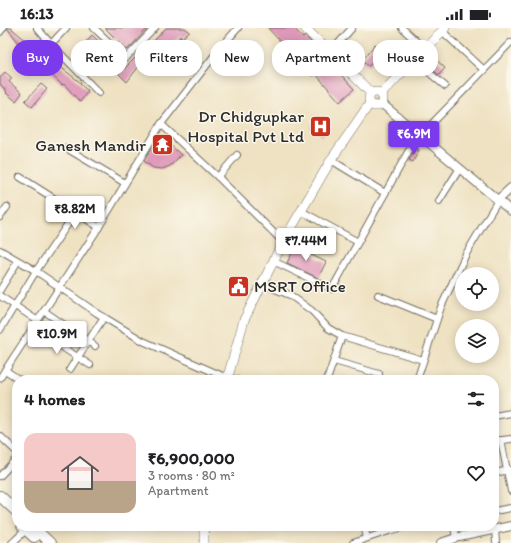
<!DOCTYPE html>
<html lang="en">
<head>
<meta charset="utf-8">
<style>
  body { margin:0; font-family:Itim,sans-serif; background:#f6f6f6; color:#202124; height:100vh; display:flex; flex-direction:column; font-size:15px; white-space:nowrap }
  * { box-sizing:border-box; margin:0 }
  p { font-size:13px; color:#757577 }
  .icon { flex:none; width:22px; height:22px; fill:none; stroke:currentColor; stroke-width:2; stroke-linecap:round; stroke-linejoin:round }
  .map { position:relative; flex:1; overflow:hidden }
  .details { position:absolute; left:12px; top:347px; width:487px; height:156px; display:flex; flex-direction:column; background:#fff; border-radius:16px; box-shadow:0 2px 10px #0003 }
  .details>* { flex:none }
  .top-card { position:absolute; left:12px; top:12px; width:487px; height:36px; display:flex; gap:8px }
  .tools { position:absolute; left:455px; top:239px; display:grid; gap:8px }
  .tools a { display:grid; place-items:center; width:44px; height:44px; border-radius:50%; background:#fff; box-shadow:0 2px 10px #0003; font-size:20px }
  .price { position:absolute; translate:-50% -34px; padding:0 9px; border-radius:4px; background:#fff; color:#222; font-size:13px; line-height:26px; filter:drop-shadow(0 1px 2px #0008) }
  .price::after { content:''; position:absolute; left:50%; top:24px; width:12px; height:9px; margin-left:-6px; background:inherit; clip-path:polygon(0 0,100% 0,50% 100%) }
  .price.on { background:#7c3aed; color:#fff }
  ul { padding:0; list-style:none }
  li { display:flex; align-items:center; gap:12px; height:100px; padding:0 12px }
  li span { display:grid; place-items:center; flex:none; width:112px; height:80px; border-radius:12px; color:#555 }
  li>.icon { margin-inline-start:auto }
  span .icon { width:48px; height:48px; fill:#fffc; stroke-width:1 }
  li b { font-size:17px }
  h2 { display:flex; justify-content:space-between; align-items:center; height:48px; padding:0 12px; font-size:17px }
  .tag { padding:0 14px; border-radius:16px; background:#fff; box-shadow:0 2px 10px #0003; font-size:14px; line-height:36px }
  .tag.on { background:#7c3aed; color:#fff }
  .status { display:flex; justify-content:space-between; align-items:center; height:28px; padding:0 20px; background:#fff; direction:ltr }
  .status svg { height:11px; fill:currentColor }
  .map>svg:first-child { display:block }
</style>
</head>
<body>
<div class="status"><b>16:13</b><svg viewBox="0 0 49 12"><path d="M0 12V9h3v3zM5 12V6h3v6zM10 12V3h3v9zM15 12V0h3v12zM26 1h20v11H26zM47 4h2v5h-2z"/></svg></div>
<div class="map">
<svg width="511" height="515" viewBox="0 0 511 515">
  <rect width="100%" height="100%" fill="#fbf7ec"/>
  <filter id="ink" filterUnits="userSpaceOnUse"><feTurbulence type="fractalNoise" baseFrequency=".025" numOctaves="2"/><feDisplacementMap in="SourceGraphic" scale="8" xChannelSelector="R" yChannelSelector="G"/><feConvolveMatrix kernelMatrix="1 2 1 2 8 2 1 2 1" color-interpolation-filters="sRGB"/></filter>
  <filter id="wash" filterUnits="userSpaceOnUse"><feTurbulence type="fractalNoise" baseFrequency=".012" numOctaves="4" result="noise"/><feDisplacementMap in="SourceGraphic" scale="16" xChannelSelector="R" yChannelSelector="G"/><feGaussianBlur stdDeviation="0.9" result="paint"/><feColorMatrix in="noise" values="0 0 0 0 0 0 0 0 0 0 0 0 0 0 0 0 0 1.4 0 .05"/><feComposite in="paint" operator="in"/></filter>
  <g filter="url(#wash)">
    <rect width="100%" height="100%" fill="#efe2c2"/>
    <g id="blocks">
      <g fill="#df98b9">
        <path d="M7 0H11L29 15 32 13 45 26 47 25 63 41 81 55 80 56 88 63 80 74 64 56 62 57 36 32 34 34Z"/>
        <path d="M105 0H148L127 22Z"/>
        <path d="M166 0H185L190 4 182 10 181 8 168 18 170 19 159 27 161 29 143 43 139 38 127 54 119 46 139 26 140 27 153 14Z"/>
        <path d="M268 0H294L303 10 305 8 311 14 309 16 331 40 333 38 354 61 340 74 315 45 312 48 304 40 298 33 300 31 289 18 286 20Z"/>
        <path d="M92 7 120 34 113 43 99 31 88 46 81 39 93 25 84 16Z"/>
        <path d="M375 16 382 22 369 38 360 31 363 27 365 29Z"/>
        <path d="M431 27 445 40 439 47 424 35Z"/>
        <path d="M5 44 12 50 9 54 22 65 16 73 6 65 7 64 0 56V50Z"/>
        <path d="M41 56 47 61 32 79 25 73Z"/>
        <path d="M319 89 330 100 322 108 317 103 315 105 310 99Z"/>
        <path d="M160 107 181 127 170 138 162 141 153 140 144 133Z"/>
        <path d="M415 120 419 122 413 134 409 132Z"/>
        <path d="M295 219 326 234 318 250 287 235Z"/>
      </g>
    </g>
  </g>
  <g filter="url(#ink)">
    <use href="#blocks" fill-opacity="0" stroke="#706b60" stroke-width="1"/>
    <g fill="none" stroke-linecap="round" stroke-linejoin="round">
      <defs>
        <g id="minor">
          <path d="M37 0 51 16"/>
          <path d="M66 0 51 16 99 65"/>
          <path d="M94 0 126 30 155 0"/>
          <path d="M402 0 420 17"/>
          <path d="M442 3 484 42"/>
          <path d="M0 4 3 0"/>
          <path d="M330 25 352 0"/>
          <path d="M414 32 445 58"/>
          <path d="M161 96 218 149 283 214"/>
          <path d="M420 108 511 14"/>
          <path d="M66 120 125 155"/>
          <path d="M331 132 385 165"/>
          <path d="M20 149 99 199"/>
          <path d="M218 149 237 127"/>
          <path d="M439 173 460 140"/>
          <path d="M301 183 358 214"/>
          <path d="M0 189 7 179"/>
          <path d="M0 222 36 243 97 285 143 313 227 350 237 352"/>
          <path d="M273 233 332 261 418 106"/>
          <path d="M262 256 290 267 312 283 328 300 342 308 423 332"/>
          <path d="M0 262 18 233"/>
          <path d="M378 267 437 291"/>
          <path d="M0 268 38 293"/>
          <path d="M44 283 95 318"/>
          <path d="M32 300 90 337"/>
          <path d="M0 302 36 243 76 184"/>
          <path d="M334 333 379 346"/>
          <path d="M70 341 104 289"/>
          <path d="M5 342 20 352"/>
          <path d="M0 350 99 199 161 96 217 24 238 0"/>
          <path d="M327 352 342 308"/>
          <path d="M417 352 441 279 466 226 498 172"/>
          <path d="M494 388 511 385"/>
          <path d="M0 408 17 424"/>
          <path d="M501 412 511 463"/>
          <path d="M494 413 511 411"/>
          <path d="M494 445 510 442"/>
          <path d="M0 448 17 430"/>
          <path d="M494 483 511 480"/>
          <path d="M364 498 367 510"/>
          <path d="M454 498 456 511"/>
          <path d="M495 501 496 515"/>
          <path d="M12 515 26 502"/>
          <path d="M353 515 389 503 408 498"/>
        </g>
        <g id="tertiary">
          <path d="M381 75 511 183"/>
          <path d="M498 172 511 160"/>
          <path d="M441 515 459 509 511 498"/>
        </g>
        <g id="secondary">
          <path d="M305 0 371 65"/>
          <circle cx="376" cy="71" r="7"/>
          <path d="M381 66 445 0"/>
          <path d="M227 352 244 292 283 214 331 132 370 75"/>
          <path d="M204 515V498"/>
        </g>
        <g id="primary">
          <path d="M0 468 17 484"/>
          <path d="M22 498 34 509"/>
          <path d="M32 498 50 515"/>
        </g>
      </defs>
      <use href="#minor" stroke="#706b60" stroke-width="8"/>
      <use href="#tertiary" stroke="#706b60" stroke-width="10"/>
      <use href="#secondary" stroke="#706b60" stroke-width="10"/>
      <use href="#primary" stroke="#706b60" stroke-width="12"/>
      <use href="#minor" stroke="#fff" stroke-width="6"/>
      <use href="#tertiary" stroke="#fff" stroke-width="8"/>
      <use href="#secondary" stroke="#fff" stroke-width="9"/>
      <use href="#primary" stroke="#fff" stroke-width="10"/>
    </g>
  </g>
  <defs>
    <symbol id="hospital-square" viewBox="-11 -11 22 22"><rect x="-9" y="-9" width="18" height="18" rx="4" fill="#c8321e" stroke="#fbf7ec"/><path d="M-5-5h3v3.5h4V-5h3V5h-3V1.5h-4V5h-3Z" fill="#fff"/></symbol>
    <symbol id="temple-square" viewBox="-11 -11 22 22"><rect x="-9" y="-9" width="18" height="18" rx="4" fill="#c8321e" stroke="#fbf7ec"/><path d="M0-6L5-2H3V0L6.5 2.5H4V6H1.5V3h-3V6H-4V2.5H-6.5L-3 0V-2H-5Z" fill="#fff"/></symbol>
    <symbol id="civic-square" viewBox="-11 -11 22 22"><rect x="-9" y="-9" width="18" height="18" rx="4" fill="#c8321e" stroke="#fbf7ec"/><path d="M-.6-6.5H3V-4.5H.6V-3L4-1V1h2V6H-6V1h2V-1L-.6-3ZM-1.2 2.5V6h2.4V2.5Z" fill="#fff"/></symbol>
  </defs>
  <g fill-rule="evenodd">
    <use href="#hospital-square" x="308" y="86" width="25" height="25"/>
    <use href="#temple-square" x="150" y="104" width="25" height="25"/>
    <use href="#civic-square" x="226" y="246" width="25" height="25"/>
  </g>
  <g text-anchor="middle" stroke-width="3" stroke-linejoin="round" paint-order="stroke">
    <g font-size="17" fill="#2b2b2b" stroke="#fbf7ec" text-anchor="end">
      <text x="304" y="94">Dr Chidgupkar<tspan x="304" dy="20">Hospital Pvt Ltd</tspan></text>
      <text x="146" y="123">Ganesh Mandir</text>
      <text x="254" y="264" text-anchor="start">MSRT Office</text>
    </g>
  </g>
</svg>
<div class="tools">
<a><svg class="icon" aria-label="locate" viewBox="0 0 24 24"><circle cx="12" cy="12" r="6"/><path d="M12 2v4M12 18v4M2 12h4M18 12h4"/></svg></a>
<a><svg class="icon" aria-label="layers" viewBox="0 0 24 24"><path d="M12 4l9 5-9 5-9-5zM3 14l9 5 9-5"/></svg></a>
</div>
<b class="price on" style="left:414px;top:127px">₹6.9M</b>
<b class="price" style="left:75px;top:202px">₹8.82M</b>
<b class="price" style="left:306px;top:234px">₹7.44M</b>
<b class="price" style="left:57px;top:327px">₹10.9M</b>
<div class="top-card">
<a class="tag on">Buy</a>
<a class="tag">Rent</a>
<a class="tag">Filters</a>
<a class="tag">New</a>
<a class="tag">Apartment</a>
<a class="tag">House</a>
</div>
<section class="details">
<h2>4 homes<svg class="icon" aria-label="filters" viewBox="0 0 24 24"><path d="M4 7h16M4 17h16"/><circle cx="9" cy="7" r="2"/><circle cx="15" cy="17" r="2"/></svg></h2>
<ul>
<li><span style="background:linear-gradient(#f6c9c9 60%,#b9a48a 0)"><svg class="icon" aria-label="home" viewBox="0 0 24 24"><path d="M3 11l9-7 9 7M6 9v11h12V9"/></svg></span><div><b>₹6,900,000</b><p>3 rooms · 80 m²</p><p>Apartment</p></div><svg class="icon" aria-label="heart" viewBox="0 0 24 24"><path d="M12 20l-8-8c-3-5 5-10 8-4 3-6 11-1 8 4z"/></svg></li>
</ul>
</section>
</div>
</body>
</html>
